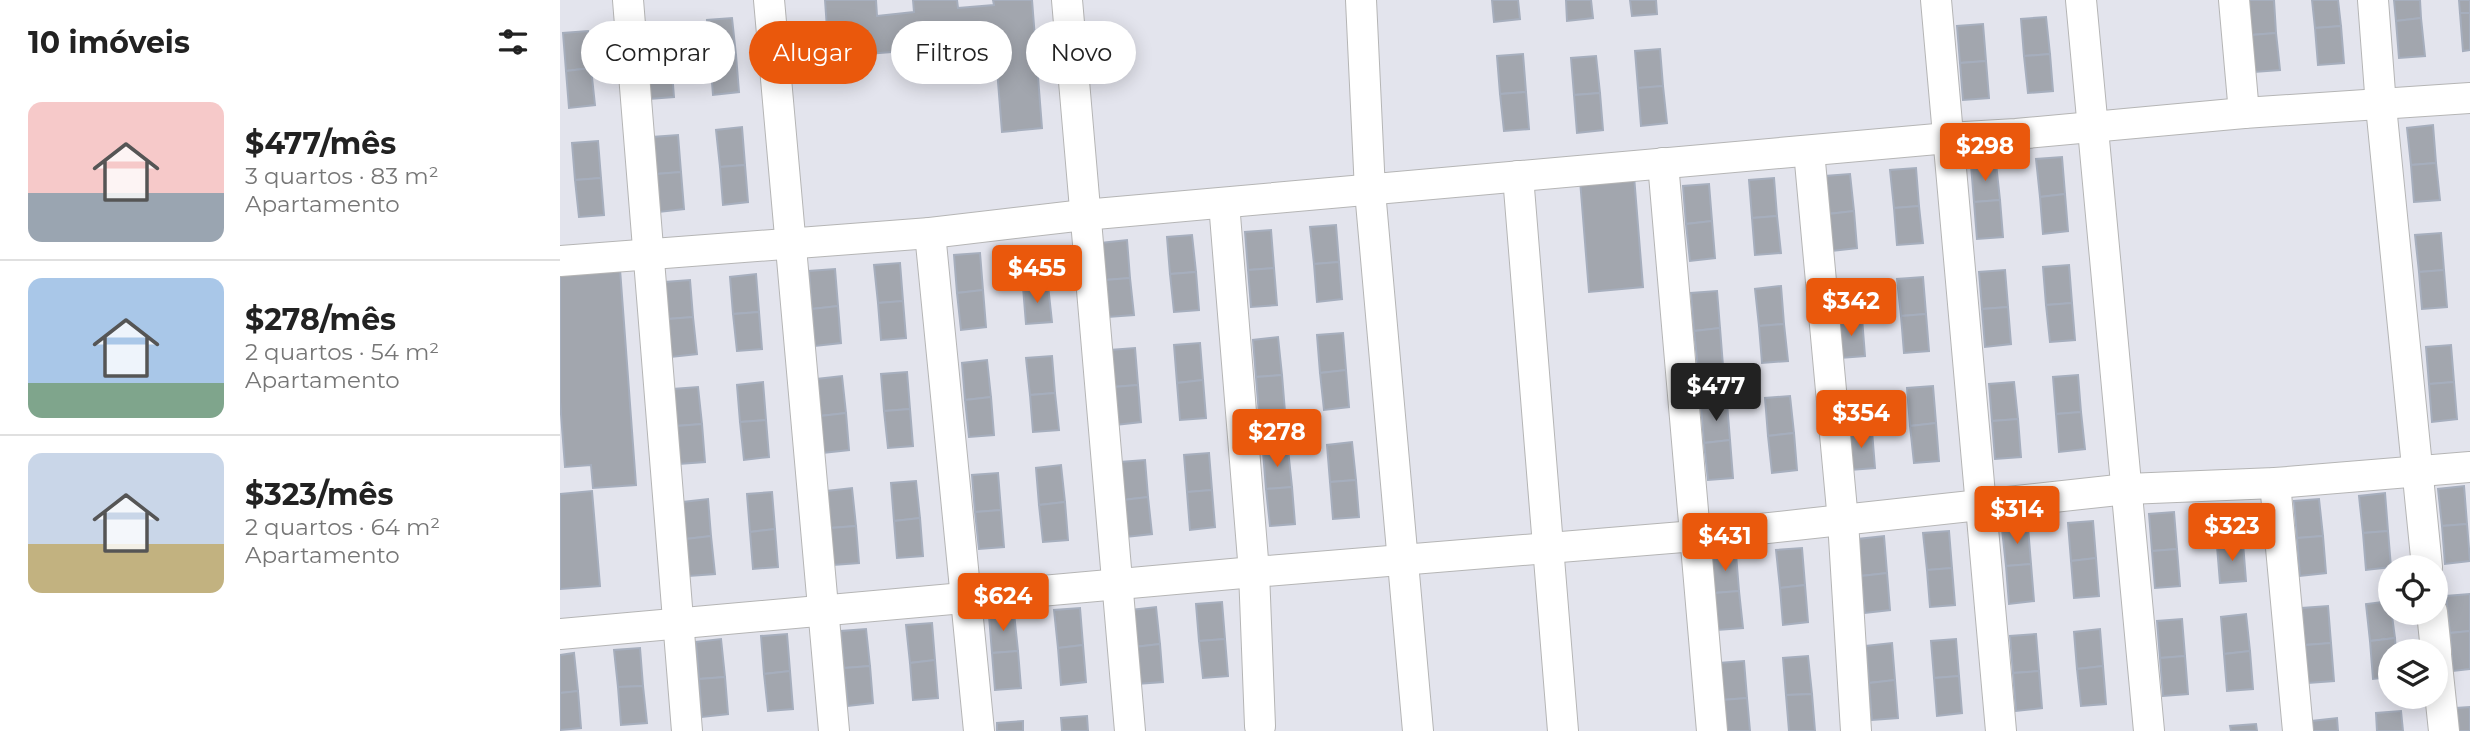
<!DOCTYPE html>
<html lang="pt">
<head>
<meta charset="utf-8">
<style>
  body { margin:0; font-family:Montserrat,sans-serif; background:#f6f6f6; color:#222; height:100vh; display:flex; flex-direction:column; font-size:26px; white-space:nowrap }
  * { box-sizing:border-box; margin:0 }
  p { font-size:23px; color:#767676 }
  .icon { flex:none; width:38px; height:38px; fill:none; stroke:currentColor; stroke-width:2; stroke-linecap:round; stroke-linejoin:round }
  .map { position:relative; flex:1; overflow:hidden }
  .sheet { display:flex; flex-direction:column; background:#fff; width:560px }
  .sheet>* { flex:none }
  .banner { position:absolute; left:21px; top:21px; width:665px; height:63px; display:flex; gap:14px }
  .controls { position:absolute; left:1818px; top:555px; display:grid; gap:14px }
  .controls a { display:grid; place-items:center; width:70px; height:70px; border-radius:50%; background:#fff; box-shadow:0 4px 18px #0003; font-size:35px }
  .price { position:absolute; translate:-50% -60px; padding:0 16px; border-radius:7px; background:#ea580c; color:#fff; font-size:23px; line-height:46px; filter:drop-shadow(0 2px 4px #0008) }
  .price::after { content:''; position:absolute; left:50%; top:42px; width:21px; height:16px; margin-left:-10px; background:inherit; clip-path:polygon(0 0,100% 0,50% 100%) }
  .price.active { background:#222; color:#fff }
  ul { padding:0; list-style:none }
  li { display:flex; align-items:center; gap:21px; height:175px; padding:0 28px }
  li+li { border-top:2px solid #e0e0e0 }
  li span { display:grid; place-items:center; flex:none; width:196px; height:140px; border-radius:14px; color:#555 }
  li>.icon { margin-inline-start:auto }
  span .icon { width:84px; height:84px; fill:#fffc; stroke-width:1 }
  li b { font-size:30px }
  h2 { display:flex; justify-content:space-between; align-items:center; height:84px; padding:0 28px; font-size:30px }
  .tag { padding:0 24px; border-radius:32px; background:#fff; box-shadow:0 4px 18px #0003; font-size:24px; line-height:63px }
  .tag.active { background:#ea580c; color:#fff }
  main { display:flex; flex:1; min-height:0 }
  .map>svg:first-child { display:block }
</style>
</head>
<body>
<main>
<section class="sheet">
<h2>10 imóveis<svg class="icon" aria-label="filters" viewBox="0 0 24 24"><path d="M4 7h16M4 17h16"/><circle cx="9" cy="7" r="2"/><circle cx="15" cy="17" r="2"/></svg></h2>
<ul>
<li><span style="background:linear-gradient(#f6c9c9 65%,#9aa5b1 0)"><svg class="icon" aria-label="home" viewBox="0 0 24 24"><path d="M3 11l9-7 9 7M6 9v11h12V9"/></svg></span><div><b>$477/mês</b><p>3 quartos · 83 m²</p><p>Apartamento</p></div></li>
<li><span style="background:linear-gradient(#a9c7e8 75%,#7fa58c 0)"><svg class="icon" aria-label="home" viewBox="0 0 24 24"><path d="M3 11l9-7 9 7M6 9v11h12V9"/></svg></span><div><b>$278/mês</b><p>2 quartos · 54 m²</p><p>Apartamento</p></div></li>
<li><span style="background:linear-gradient(#c9d6e8 65%,#c2b280 0)"><svg class="icon" aria-label="home" viewBox="0 0 24 24"><path d="M3 11l9-7 9 7M6 9v11h12V9"/></svg></span><div><b>$323/mês</b><p>2 quartos · 64 m²</p><p>Apartamento</p></div></li>
</ul>
</section>
<div class="map">
<svg width="1910" height="731" viewBox="0 0 1910 731">
  <rect width="100%" height="100%" fill="#e3e4ed"/>
  <g fill="#a2a6ae" stroke="#a6aebd" stroke-width="2">
    <path d="M265 0H316L317 16 354 12 353 0H397L398 8 434 5 433 0H472L482 128 442 132 435 44 269 57Z"/>
    <path d="M932 0H958L960 19 934 22Z"/>
    <path d="M1006 0H1031L1033 18 1007 21Z"/>
    <path d="M1070 0H1096L1097 14 1072 16Z"/>
    <path d="M1688 0H1714L1716 33 1691 35Z"/>
    <path d="M1752 0H1778L1781 26 1755 28Z"/>
    <path d="M1834 0H1860L1861 18 1836 21Z"/>
    <path d="M1899 0H1910V13H1900Z"/>
    <path d="M1900 13H1910V50L1903 51Z"/>
    <path d="M1486 17 1490 54 1464 56 1461 19Z"/>
    <path d="M172 18 176 55 150 57 147 20Z"/>
    <path d="M1861 18 1865 56 1839 58 1836 21Z"/>
    <path d="M108 22 111 60 86 62 82 25Z"/>
    <path d="M1423 24 1426 61 1400 63 1397 26Z"/>
    <path d="M1781 26 1784 63 1758 65 1755 28Z"/>
    <path d="M28 31 31 68 6 71 3 33Z"/>
    <path d="M1716 33 1720 70 1694 72 1691 35Z"/>
    <path d="M1100 49 1103 86 1078 88 1075 51Z"/>
    <path d="M963 54 966 92 940 94 937 56Z"/>
    <path d="M1490 54 1493 91 1468 93 1464 56Z"/>
    <path d="M176 55 179 92 153 95 150 57Z"/>
    <path d="M1036 56 1040 93 1014 95 1011 58Z"/>
    <path d="M111 60 114 97 89 99 86 62Z"/>
    <path d="M1426 61 1429 98 1403 100 1400 63Z"/>
    <path d="M31 68 35 105 9 108 6 71Z"/>
    <path d="M1103 86 1107 123 1081 126 1078 88Z"/>
    <path d="M966 92 969 129 944 131 940 94Z"/>
    <path d="M1040 93 1043 130 1017 133 1014 95Z"/>
    <path d="M1873 125 1876 163 1851 165 1847 128Z"/>
    <path d="M182 127 185 165 160 167 156 130Z"/>
    <path d="M118 135 121 172 96 174 92 137Z"/>
    <path d="M38 141 41 178 15 180 12 143Z"/>
    <path d="M1502 157 1505 194 1480 197 1476 159Z"/>
    <path d="M1436 163 1440 200 1414 202 1411 165Z"/>
    <path d="M1876 163 1880 200 1854 202 1851 165Z"/>
    <path d="M185 165 188 202 163 205 160 167Z"/>
    <path d="M1356 168 1359 206 1334 208 1330 170Z"/>
    <path d="M121 172 124 209 99 212 96 174Z"/>
    <path d="M1290 174 1294 211 1268 214 1265 176Z"/>
    <path d="M1074 176 1083 287 1029 292 1020 180Z"/>
    <path d="M41 178 44 215 19 217 15 180Z"/>
    <path d="M1214 178 1217 216 1192 218 1189 180Z"/>
    <path d="M1149 184 1152 221 1126 224 1123 186Z"/>
    <path d="M1505 194 1508 231 1483 234 1480 197Z"/>
    <path d="M1440 200 1443 237 1417 239 1414 202Z"/>
    <path d="M1359 206 1363 243 1337 245 1334 208Z"/>
    <path d="M1294 211 1297 248 1272 251 1268 214Z"/>
    <path d="M1217 216 1221 253 1195 255 1192 218Z"/>
    <path d="M1152 221 1155 258 1130 261 1126 224Z"/>
    <path d="M776 225 779 262 754 264 750 227Z"/>
    <path d="M711 230 714 268 688 270 685 232Z"/>
    <path d="M1881 233 1884 270 1859 272 1855 235Z"/>
    <path d="M632 235 636 272 610 274 607 237Z"/>
    <path d="M567 240 570 278 545 280 541 243Z"/>
    <path d="M485 248 488 285 463 287 460 250Z"/>
    <path d="M420 253 423 290 397 293 394 255Z"/>
    <path d="M779 262 782 299 757 302 754 264Z"/>
    <path d="M340 263 343 301 318 303 314 265Z"/>
    <path d="M1509 265 1512 303 1486 305 1483 267Z"/>
    <path d="M714 268 717 305 691 307 688 270Z"/>
    <path d="M60 269 76 485 33 488 31 465 5 467 0 401V274Z"/>
    <path d="M275 269 278 306 252 309 249 271Z"/>
    <path d="M1445 270 1448 307 1422 309 1419 272Z"/>
    <path d="M1884 270 1887 307 1862 309 1859 272Z"/>
    <path d="M636 272 639 310 614 312 610 274Z"/>
    <path d="M196 274 199 312 173 314 170 277Z"/>
    <path d="M1363 277 1366 314 1341 316 1337 279Z"/>
    <path d="M570 278 574 315 548 317 545 280Z"/>
    <path d="M130 280 133 317 108 319 105 282Z"/>
    <path d="M1299 281 1302 318 1276 321 1273 284Z"/>
    <path d="M488 285 492 322 466 324 463 287Z"/>
    <path d="M1221 286 1224 324 1199 326 1195 289Z"/>
    <path d="M423 290 426 327 401 330 397 293Z"/>
    <path d="M1157 291 1160 328 1134 331 1131 293Z"/>
    <path d="M343 301 346 338 321 340 318 303Z"/>
    <path d="M1512 303 1515 340 1490 342 1486 305Z"/>
    <path d="M278 306 281 343 255 346 252 309Z"/>
    <path d="M1448 307 1451 344 1425 347 1422 309Z"/>
    <path d="M199 312 202 349 177 351 173 314Z"/>
    <path d="M1366 314 1369 351 1344 353 1341 316Z"/>
    <path d="M133 317 137 354 111 357 108 319Z"/>
    <path d="M1302 318 1305 356 1280 358 1276 321Z"/>
    <path d="M1224 324 1228 361 1202 363 1199 326Z"/>
    <path d="M1160 328 1163 366 1138 368 1134 331Z"/>
    <path d="M783 333 786 370 760 373 757 335Z"/>
    <path d="M718 337 722 375 696 377 693 340Z"/>
    <path d="M640 343 643 380 617 383 614 345Z"/>
    <path d="M1891 345 1894 382 1869 384 1866 347Z"/>
    <path d="M575 348 578 385 553 387 550 350Z"/>
    <path d="M492 356 495 393 470 395 466 358Z"/>
    <path d="M427 360 431 397 405 400 402 363Z"/>
    <path d="M786 370 789 407 764 410 760 373Z"/>
    <path d="M347 372 350 409 324 411 321 374Z"/>
    <path d="M722 375 725 412 699 414 696 377Z"/>
    <path d="M1518 375 1521 412 1496 414 1493 377Z"/>
    <path d="M282 376 286 413 260 416 257 379Z"/>
    <path d="M643 380 646 418 620 420 617 383Z"/>
    <path d="M203 382 206 420 180 422 177 385Z"/>
    <path d="M1454 382 1458 419 1432 421 1429 384Z"/>
    <path d="M1894 382 1897 419 1872 422 1869 384Z"/>
    <path d="M578 385 581 422 556 425 553 387Z"/>
    <path d="M1373 386 1376 423 1350 426 1347 388Z"/>
    <path d="M138 387 142 424 116 426 113 389Z"/>
    <path d="M495 393 499 430 473 432 470 395Z"/>
    <path d="M1309 393 1312 431 1286 433 1283 396Z"/>
    <path d="M1230 396 1234 433 1208 436 1205 398Z"/>
    <path d="M431 397 434 435 409 437 405 400Z"/>
    <path d="M1167 403 1170 440 1144 443 1141 406Z"/>
    <path d="M350 409 353 446 328 448 324 411Z"/>
    <path d="M1521 412 1525 449 1499 452 1496 414Z"/>
    <path d="M286 413 289 450 263 453 260 416Z"/>
    <path d="M1458 419 1461 457 1435 459 1432 421Z"/>
    <path d="M206 420 209 457 184 460 180 422Z"/>
    <path d="M1376 423 1379 461 1354 463 1350 426Z"/>
    <path d="M142 424 145 462 119 464 116 426Z"/>
    <path d="M1312 431 1315 468 1290 470 1286 433Z"/>
    <path d="M1234 433 1237 470 1212 473 1208 436Z"/>
    <path d="M1170 440 1173 478 1148 480 1144 443Z"/>
    <path d="M792 442 796 480 770 482 767 445Z"/>
    <path d="M728 449 732 487 706 489 703 452Z"/>
    <path d="M649 453 652 490 627 492 624 455Z"/>
    <path d="M585 460 588 497 563 500 560 462Z"/>
    <path d="M501 465 505 502 479 505 476 468Z"/>
    <path d="M438 473 441 510 415 512 412 475Z"/>
    <path d="M796 480 799 517 773 519 770 482Z"/>
    <path d="M356 481 360 518 334 521 331 483Z"/>
    <path d="M1904 486 1907 524 1882 526 1878 489Z"/>
    <path d="M732 487 735 524 710 526 706 489Z"/>
    <path d="M292 488 296 526 270 528 267 491Z"/>
    <path d="M652 490 655 527 630 530 627 492Z"/>
    <path d="M32 491 40 586 0 589V494Z"/>
    <path d="M212 492 215 529 190 532 187 494Z"/>
    <path d="M1825 493 1828 531 1803 533 1799 496Z"/>
    <path d="M588 497 592 534 566 537 563 500Z"/>
    <path d="M148 499 151 536 126 539 123 502Z"/>
    <path d="M1759 499 1763 536 1737 538 1734 501Z"/>
    <path d="M505 502 508 540 483 542 479 505Z"/>
    <path d="M1680 506 1683 543 1657 546 1654 509Z"/>
    <path d="M441 510 444 547 419 549 415 512Z"/>
    <path d="M1614 512 1617 549 1592 551 1589 514Z"/>
    <path d="M360 518 363 556 337 558 334 521Z"/>
    <path d="M1533 521 1536 558 1511 561 1508 523Z"/>
    <path d="M1907 524 1910 561 1885 564 1882 526Z"/>
    <path d="M296 526 299 563 273 565 270 528Z"/>
    <path d="M1468 527 1471 564 1446 566 1442 529Z"/>
    <path d="M215 529 218 567 193 569 190 532Z"/>
    <path d="M1389 531 1392 568 1367 570 1363 533Z"/>
    <path d="M1828 531 1831 567 1806 570 1803 533Z"/>
    <path d="M151 536 155 574 129 576 126 539Z"/>
    <path d="M1324 536 1327 573 1301 576 1298 539Z"/>
    <path d="M1763 536 1766 573 1740 576 1737 538Z"/>
    <path d="M1683 543 1686 581 1660 583 1657 546Z"/>
    <path d="M1242 548 1245 585 1220 588 1216 550Z"/>
    <path d="M1617 549 1620 586 1595 588 1592 551Z"/>
    <path d="M1176 554 1179 591 1154 593 1151 556Z"/>
    <path d="M1536 558 1539 596 1514 598 1511 561Z"/>
    <path d="M1471 564 1474 601 1449 604 1446 566Z"/>
    <path d="M1392 568 1395 605 1370 607 1367 570Z"/>
    <path d="M1327 573 1330 610 1305 613 1301 576Z"/>
    <path d="M1245 585 1248 622 1223 625 1220 588Z"/>
    <path d="M1179 591 1183 628 1157 630 1154 593Z"/>
    <path d="M1910 594V631L1890 633 1886 596Z"/>
    <path d="M1830 601 1835 638 1810 641 1806 604Z"/>
    <path d="M662 602 665 639 639 641 636 604Z"/>
    <path d="M1768 606 1771 643 1745 645 1742 608Z"/>
    <path d="M596 607 600 644 574 647 571 610Z"/>
    <path d="M520 608 523 645 498 648 494 610Z"/>
    <path d="M454 613 458 651 432 653 429 616Z"/>
    <path d="M1686 614 1690 651 1664 654 1661 617Z"/>
    <path d="M1622 619 1625 656 1600 658 1597 621Z"/>
    <path d="M372 623 375 660 350 663 346 625Z"/>
    <path d="M306 629 310 666 284 668 281 631Z"/>
    <path d="M1540 629 1543 666 1517 669 1514 632Z"/>
    <path d="M1910 631V669L1893 671 1890 633Z"/>
    <path d="M227 634 230 671 204 674 201 636Z"/>
    <path d="M1476 634 1479 671 1453 673 1450 636Z"/>
    <path d="M1835 638 1836 651H1830V677L1813 679 1810 641Z"/>
    <path d="M161 639 165 677 139 679 136 642Z"/>
    <path d="M665 639 668 676 643 678 639 641Z"/>
    <path d="M1396 639 1399 676 1374 678 1371 641Z"/>
    <path d="M1332 643 1335 680 1309 683 1306 646Z"/>
    <path d="M1771 643 1774 681 1748 683 1745 645Z"/>
    <path d="M600 644 603 682 577 684 574 647Z"/>
    <path d="M523 645 526 682 501 685 498 648Z"/>
    <path d="M80 648 83 686 58 687 54 650Z"/>
    <path d="M458 651 461 688 435 690 432 653Z"/>
    <path d="M1690 651 1693 689 1667 691 1664 654Z"/>
    <path d="M14 653 18 691 0 693V655Z"/>
    <path d="M1248 656 1252 694 1226 695 1223 658Z"/>
    <path d="M1625 656 1628 694 1603 696 1600 658Z"/>
    <path d="M375 660 378 698 353 700 350 663Z"/>
    <path d="M1184 661 1187 698 1162 700 1159 663Z"/>
    <path d="M310 666 313 703 288 706 284 668Z"/>
    <path d="M1543 666 1546 704 1521 706 1517 669Z"/>
    <path d="M230 671 233 709 208 711 204 674Z"/>
    <path d="M1479 671 1482 708 1456 711 1453 673Z"/>
    <path d="M1399 676 1402 713 1377 716 1374 678Z"/>
    <path d="M165 677 168 714 142 717 139 679Z"/>
    <path d="M1335 680 1338 718 1312 720 1309 683Z"/>
    <path d="M83 686 87 723 61 725 58 687Z"/>
    <path d="M18 691 21 728 0 730V693Z"/>
    <path d="M1252 694 1255 731H1229L1226 695Z"/>
    <path d="M1187 698 1190 731H1165L1162 700Z"/>
    <path d="M1910 707V731H1898L1896 708Z"/>
    <path d="M1841 711 1843 731H1817L1816 713Z"/>
    <path d="M527 716 528 731H502L501 718Z"/>
    <path d="M1777 718 1778 731H1753L1752 721Z"/>
    <path d="M463 721V731H437V723Z"/>
    <path d="M1696 724 1697 731H1671L1670 726Z"/>
  </g>
  <g fill="none" stroke-linecap="round" stroke-linejoin="round">
    <defs>
      <g id="minor">
        <path d="M68 0 127 731"/>
        <path d="M209 0 274 731"/>
        <path d="M507 0 570 731"/>
        <path d="M801 0 810 191 858 731"/>
        <path d="M1376 0 1441 731"/>
        <path d="M1521 0 1589 731"/>
        <path d="M1674 0 1684 113"/>
        <path d="M1813 0 1821 106 1867 567"/>
        <path d="M1249 151 1283 521 1296 731"/>
        <path d="M1103 163 1152 731"/>
        <path d="M958 176 1003 731"/>
        <path d="M664 203 694 572 700 726"/>
        <path d="M370 233 419 731"/>
        <path d="M0 261 370 233 524 215 1388 138 1456 134 1684 113 1910 98"/>
        <path d="M1715 483 1738 731"/>
        <path d="M1872 612 1876 651"/>
        <path d="M0 634 694 572 1135 536 1567 489 1715 483 1910 467"/>
        <path d="M1876 655 1884 731"/>
      </g>
    </defs>
    <use href="#minor" stroke="#b5b5b5" stroke-width="32"/>
    <use href="#minor" stroke="#fff" stroke-width="30"/>
  </g>
</svg>
<div class="controls">
<a><svg class="icon" aria-label="locate" viewBox="0 0 24 24"><circle cx="12" cy="12" r="6"/><path d="M12 2v4M12 18v4M2 12h4M18 12h4"/></svg></a>
<a><svg class="icon" aria-label="layers" viewBox="0 0 24 24"><path d="M12 4l9 5-9 5-9-5zM3 14l9 5 9-5"/></svg></a>
</div>
<b class="price" style="left:1425px;top:183px">$298</b>
<b class="price" style="left:477px;top:305px">$455</b>
<b class="price" style="left:1291px;top:338px">$342</b>
<b class="price active" style="left:1156px;top:423px">$477</b>
<b class="price" style="left:1301px;top:450px">$354</b>
<b class="price" style="left:717px;top:469px">$278</b>
<b class="price" style="left:1457px;top:546px">$314</b>
<b class="price" style="left:1672px;top:563px">$323</b>
<b class="price" style="left:1165px;top:573px">$431</b>
<b class="price" style="left:443px;top:633px">$624</b>
<div class="banner">
<a class="tag">Comprar</a>
<a class="tag active">Alugar</a>
<a class="tag">Filtros</a>
<a class="tag">Novo</a>
</div>
</div>
</main>
</body>
</html>
